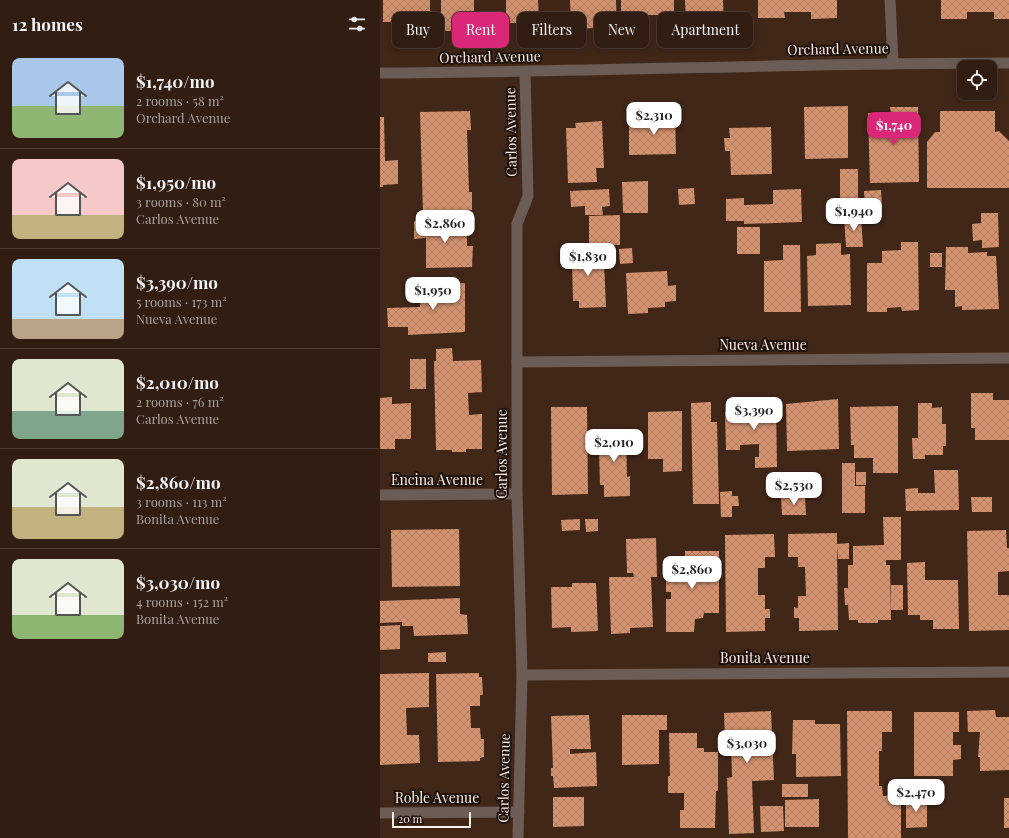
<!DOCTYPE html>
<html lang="en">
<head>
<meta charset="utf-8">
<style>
  body { margin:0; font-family:"Playfair Display",serif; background:#39261b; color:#f1f3f6; height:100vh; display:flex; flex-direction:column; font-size:15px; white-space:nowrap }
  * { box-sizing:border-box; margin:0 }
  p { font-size:13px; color:#a8a29f }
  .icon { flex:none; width:22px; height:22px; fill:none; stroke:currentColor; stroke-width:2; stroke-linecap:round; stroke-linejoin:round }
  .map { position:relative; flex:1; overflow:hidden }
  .details { display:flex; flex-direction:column; background:#311d12; width:380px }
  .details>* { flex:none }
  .hud { position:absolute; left:12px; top:12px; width:380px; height:36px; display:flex; gap:8px }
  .tools { position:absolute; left:577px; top:60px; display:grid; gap:8px }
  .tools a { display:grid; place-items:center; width:40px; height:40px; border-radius:8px; background:#311d12; box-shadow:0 2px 10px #0003,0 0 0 1px #4c3b32; font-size:20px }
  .scale { position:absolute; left:12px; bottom:10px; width:79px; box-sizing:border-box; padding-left:4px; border:2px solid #fdeee7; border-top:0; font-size:11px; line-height:14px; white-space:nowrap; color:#fdeee7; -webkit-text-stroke:3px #1f130d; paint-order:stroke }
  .price { position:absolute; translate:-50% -34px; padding:0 9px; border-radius:8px; background:#fff; color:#222; font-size:13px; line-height:26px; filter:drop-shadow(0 1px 2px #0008) }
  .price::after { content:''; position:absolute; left:50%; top:24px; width:12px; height:9px; margin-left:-6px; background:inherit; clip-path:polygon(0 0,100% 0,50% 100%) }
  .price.selected { background:#db2777; color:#fff }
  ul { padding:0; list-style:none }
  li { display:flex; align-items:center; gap:12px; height:100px; padding:0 12px }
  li+li { border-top:1px solid #4c3b32 }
  li span { display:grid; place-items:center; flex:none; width:112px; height:80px; border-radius:8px; color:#555 }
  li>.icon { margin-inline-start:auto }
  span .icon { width:48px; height:48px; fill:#fffc; stroke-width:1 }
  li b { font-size:17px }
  h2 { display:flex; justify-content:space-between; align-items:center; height:48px; padding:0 12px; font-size:17px }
  .pill { padding:0 14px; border-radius:8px; background:#311d12; box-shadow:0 2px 10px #0003,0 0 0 1px #4c3b32; font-size:14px; line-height:36px }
  .pill.selected { background:#db2777; color:#fff }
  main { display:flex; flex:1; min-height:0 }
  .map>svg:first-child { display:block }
</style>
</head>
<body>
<main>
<section class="details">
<h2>12 homes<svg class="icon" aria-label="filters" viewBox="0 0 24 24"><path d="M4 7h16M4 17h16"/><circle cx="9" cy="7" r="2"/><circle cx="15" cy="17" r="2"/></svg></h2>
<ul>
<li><span style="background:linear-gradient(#a9c7e8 60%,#8fb573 0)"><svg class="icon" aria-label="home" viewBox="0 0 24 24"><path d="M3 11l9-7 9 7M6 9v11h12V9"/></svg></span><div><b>$1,740/mo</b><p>2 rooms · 58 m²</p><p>Orchard Avenue</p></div></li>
<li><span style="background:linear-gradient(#f6c9c9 70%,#c2b280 0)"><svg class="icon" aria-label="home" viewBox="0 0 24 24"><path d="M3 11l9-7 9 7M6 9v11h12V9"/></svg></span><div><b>$1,950/mo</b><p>3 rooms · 80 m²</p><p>Carlos Avenue</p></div></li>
<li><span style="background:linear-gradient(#bfe0f5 75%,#b9a48a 0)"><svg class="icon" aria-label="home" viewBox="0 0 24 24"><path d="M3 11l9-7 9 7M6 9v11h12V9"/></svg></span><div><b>$3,390/mo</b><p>5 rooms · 173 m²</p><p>Nueva Avenue</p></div></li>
<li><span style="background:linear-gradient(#dfe7d0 65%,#7fa58c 0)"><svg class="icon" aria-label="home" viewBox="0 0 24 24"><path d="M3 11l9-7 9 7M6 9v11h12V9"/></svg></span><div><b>$2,010/mo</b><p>2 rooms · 76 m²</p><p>Carlos Avenue</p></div></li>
<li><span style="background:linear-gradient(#dfe7d0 60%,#c2b280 0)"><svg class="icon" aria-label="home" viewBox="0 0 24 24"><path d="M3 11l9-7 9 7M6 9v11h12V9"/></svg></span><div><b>$2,860/mo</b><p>3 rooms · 113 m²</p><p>Bonita Avenue</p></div></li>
<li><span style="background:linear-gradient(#dfe7d0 70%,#8fb573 0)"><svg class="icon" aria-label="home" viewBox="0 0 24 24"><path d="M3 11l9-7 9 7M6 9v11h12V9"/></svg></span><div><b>$3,030/mo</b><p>4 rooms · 152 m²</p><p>Bonita Avenue</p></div></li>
</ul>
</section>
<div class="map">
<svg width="629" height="838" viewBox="0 0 629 838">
  <defs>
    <pattern id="building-cross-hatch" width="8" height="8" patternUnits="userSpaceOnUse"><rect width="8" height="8" fill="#d5926e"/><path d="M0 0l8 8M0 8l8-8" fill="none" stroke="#ac7c62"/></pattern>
  </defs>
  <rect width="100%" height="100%" fill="#412718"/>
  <g fill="url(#building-cross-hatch)">
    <rect x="3" y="0" width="47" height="22"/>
    <rect x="61" y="0" width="33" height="31"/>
    <path d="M126 0H158L159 23H126Z"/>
    <path d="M190 0H236L237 34 216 35V28L191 29Z"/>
    <path d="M241 0H294V15H260L261 20H241Z"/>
    <path d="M305 0H343L344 27 306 28Z"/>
    <path d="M378 0H457V18L431 19V12H404L405 18H378Z"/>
    <path d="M561 0H629V19H614V12H587V19H561Z"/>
    <path d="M468 106V158L425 159 424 107Z"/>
    <path d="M510 107H538L539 182 490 183 488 113H511Z"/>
    <path d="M90 111 91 130H87L89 192H92V210L43 212 40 112Z"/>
    <path d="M560 111H615V132L619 131 629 141V188H547V142L555 132H560Z"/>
    <path d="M276 113H295L296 154 249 155V126L258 125 257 120H275Z"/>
    <path d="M0 117H4L5 161 18 160V184L3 185V187H0Z"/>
    <path d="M222 121 224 168H216L217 182 188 183 186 128H196L195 123Z"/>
    <path d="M391 127 392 174 351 175 350 151H345L344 138H350L349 128Z"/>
    <path d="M460 169H478V199L460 198Z"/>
    <path d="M268 181V213H243L242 182Z"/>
    <path d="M314 188 315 204 299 205 298 189Z"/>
    <path d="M229 189 230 206 222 207 223 215H205V206L191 207 190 191Z"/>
    <path d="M421 189 422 222 364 224V221H346V199L364 198V205L393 204V190Z"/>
    <path d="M501 190 502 207 485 208 484 191Z"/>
    <path d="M601 213H618L619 247 602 248V240L593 241 592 224 601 223Z"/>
    <path d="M240 215V245H209V216Z"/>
    <path d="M481 216 483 247H466L464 217Z"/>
    <path d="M34 221H87V246H93L92 267 46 268V238L34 239Z"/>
    <rect x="357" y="227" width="23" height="27"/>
    <path d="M521 242H538L539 310 522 311 521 307 507 308V312H487V263H502V251L521 250Z"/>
    <path d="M461 243V255L470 254 471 305 428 306 427 256 436 255V244Z"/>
    <path d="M403 245H420L421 312H384V261L403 260Z"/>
    <path d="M220 247 221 261H224L226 307 199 308V301H193L192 264H189V248Z"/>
    <path d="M566 247H588V253L607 252V256H616L619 309 582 310V306L575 307V290H565Z"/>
    <path d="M252 248 253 263 240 264 239 249Z"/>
    <rect x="550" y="253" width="12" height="14"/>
    <path d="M287 271 288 286 296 285V301L285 302V307L268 308V313L248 314 246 273Z"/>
    <path d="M85 283V332L28 335V327H8L7 308 40 307V284Z"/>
    <path d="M72 348 73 361 101 360 102 392 88 393 89 415 102 414V449H86V452H72V450H56L54 361H56V349Z"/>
    <rect x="30" y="359" width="16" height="30"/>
    <path d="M591 393H613V400H629V440H595V428H591Z"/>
    <path d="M12 397V404L31 403V439H15V449H0V398Z"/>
    <path d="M458 399 459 449 407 451 406 404Z"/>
    <path d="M380 400H396L397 467 375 468V457H379V444L360 445V450H346L345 412 355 411V406H380Z"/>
    <path d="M331 402V422H337L339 504H313L311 403Z"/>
    <path d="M538 403H552V408L562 407V424H566V446H563V455H545V459H533L532 438H538Z"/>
    <path d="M518 406V473H493V458H474V445H471L470 407Z"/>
    <path d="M171 407H207L208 494 172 495Z"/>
    <path d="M302 411V471L283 472V459H268V412Z"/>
    <path d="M221 429H246L247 477 250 476V496L224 497V485H220L219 451H222Z"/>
    <path d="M462 463H475V486H485V513H462Z"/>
    <path d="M554 470H578L579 510 526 511 525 489 538 488V493H555Z"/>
    <rect x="476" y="472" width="10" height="13"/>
    <path d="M352 491V496H358L359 506H352V517H341L340 492Z"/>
    <path d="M401 497H425L426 515H402Z"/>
    <path d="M591 497H612V512H592Z"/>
    <path d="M503 517H521V560H506V565H510L511 620H498V623H478V620H469L468 605H465L464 588H468V565H473V546L504 545Z"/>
    <path d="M200 519V530L182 531 181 520Z"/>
    <path d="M205 519H218V531L206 532Z"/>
    <path d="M79 529 80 586 12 587 11 530Z"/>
    <path d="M626 530 627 548H629V571L618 572V595H629V630L589 631 587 531Z"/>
    <path d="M457 533V544L469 543V559H458L457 546 458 630 419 631V618H414V607L418 608V596H426L425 567H418V557H408V534Z"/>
    <path d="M394 534 395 557H385V568H378V595H385V609H390V618H385V631L346 632 345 535Z"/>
    <path d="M276 538 277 577H271L273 627 250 628V633L231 634 229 577H254L253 573H247L246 539Z"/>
    <path d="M305 551H339V613H324L323 618 315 619 314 632H286V599H291V592H286V562H305Z"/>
    <path d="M545 562V580H578L579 629H553V620H540V615H528L527 563Z"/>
    <path d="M192 583H216L218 631 191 632V627L172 628 171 587H192Z"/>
    <rect x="511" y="585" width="12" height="25"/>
    <path d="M80 598V614L87 615 88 634 34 636 33 626H22V622L0 623V601Z"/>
    <path d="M20 625V649L0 650V626Z"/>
    <path d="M66 652V662H48V653Z"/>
    <path d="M49 673V707L26 708 27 735H39L40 763 0 765V674Z"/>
    <path d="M99 673V677H102L103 695H100V706H90L91 728H100L101 739H104V757L100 758V761L58 762 56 674Z"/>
    <path d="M615 710 616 717H629V770L600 771V757H598L600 732H588L587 711Z"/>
    <path d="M391 711 394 780 372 781 374 833 349 834 347 778 352 777 351 741H345L344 713Z"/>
    <path d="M467 711H512V732H502V751H499V786H502L503 796 521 795V838H468Z"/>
    <path d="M534 712H579V732H573V745H581V759L573 760V776H534Z"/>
    <path d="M209 715 211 749H190V754L216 752 217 786 174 788 173 776H171V768H173L171 716Z"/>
    <path d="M242 715H287V730H279V764L242 765Z"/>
    <path d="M413 720H435V724H460L461 776 416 777V754H412Z"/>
    <path d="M289 733H317V748H324V752H338V791H336L335 828H300V810H304V793H288V776H290Z"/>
    <rect x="402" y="784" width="26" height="13"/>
    <path d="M173 797H204V826L173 827Z"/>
    <path d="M526 798H547V827L526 828Z"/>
    <rect x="624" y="798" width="5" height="30"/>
    <path d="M439 799V827H405V800Z"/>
    <path d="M380 806H403L404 831 381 832Z"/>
  </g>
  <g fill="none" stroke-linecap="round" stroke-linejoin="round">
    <g stroke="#6b5d56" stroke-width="11">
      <path d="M510 0 513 63"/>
      <path d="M0 73C210 72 419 63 629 63"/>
      <path d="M137 362 629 358"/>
      <path d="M0 495 137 494"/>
      <path d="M142 675 629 672"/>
      <path d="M0 813 139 812"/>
      <path d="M138 838 142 675 137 494V224L148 196 145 72"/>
    </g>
  </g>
  <g text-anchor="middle" stroke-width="4" stroke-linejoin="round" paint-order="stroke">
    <g font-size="14" fill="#fdeee7" stroke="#1f130d">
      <text transform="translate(458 49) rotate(-1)" y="5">Orchard Avenue</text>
      <text transform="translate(110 57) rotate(-1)" y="5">Orchard Avenue</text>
      <text transform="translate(131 132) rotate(-91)" y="5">Carlos Avenue</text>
      <text x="383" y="350">Nueva Avenue</text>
      <text transform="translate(122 454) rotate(-90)" y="5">Carlos Avenue</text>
      <text x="57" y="485">Encina Avenue</text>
      <text x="385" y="663">Bonita Avenue</text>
      <text transform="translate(124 778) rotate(-89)" y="5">Carlos Avenue</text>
      <text x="57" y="803">Roble Avenue</text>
    </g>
  </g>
</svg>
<div class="tools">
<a><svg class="icon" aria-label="locate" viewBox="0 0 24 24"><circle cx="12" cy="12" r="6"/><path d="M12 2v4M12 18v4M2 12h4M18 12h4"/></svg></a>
</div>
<div class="scale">20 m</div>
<b class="price" style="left:274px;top:136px">$2,310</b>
<b class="price selected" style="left:514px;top:146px">$1,740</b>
<b class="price" style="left:474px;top:232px">$1,940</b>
<b class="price" style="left:65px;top:244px">$2,860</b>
<b class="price" style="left:208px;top:277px">$1,830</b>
<b class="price" style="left:53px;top:311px">$1,950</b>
<b class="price" style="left:374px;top:431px">$3,390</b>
<b class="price" style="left:234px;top:463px">$2,010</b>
<b class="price" style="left:414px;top:506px">$2,530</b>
<b class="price" style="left:312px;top:590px">$2,860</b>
<b class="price" style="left:367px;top:764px">$3,030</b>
<b class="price" style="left:536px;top:813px">$2,470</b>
<div class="hud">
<a class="pill">Buy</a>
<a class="pill selected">Rent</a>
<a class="pill">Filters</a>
<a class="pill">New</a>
<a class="pill">Apartment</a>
</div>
</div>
</main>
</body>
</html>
